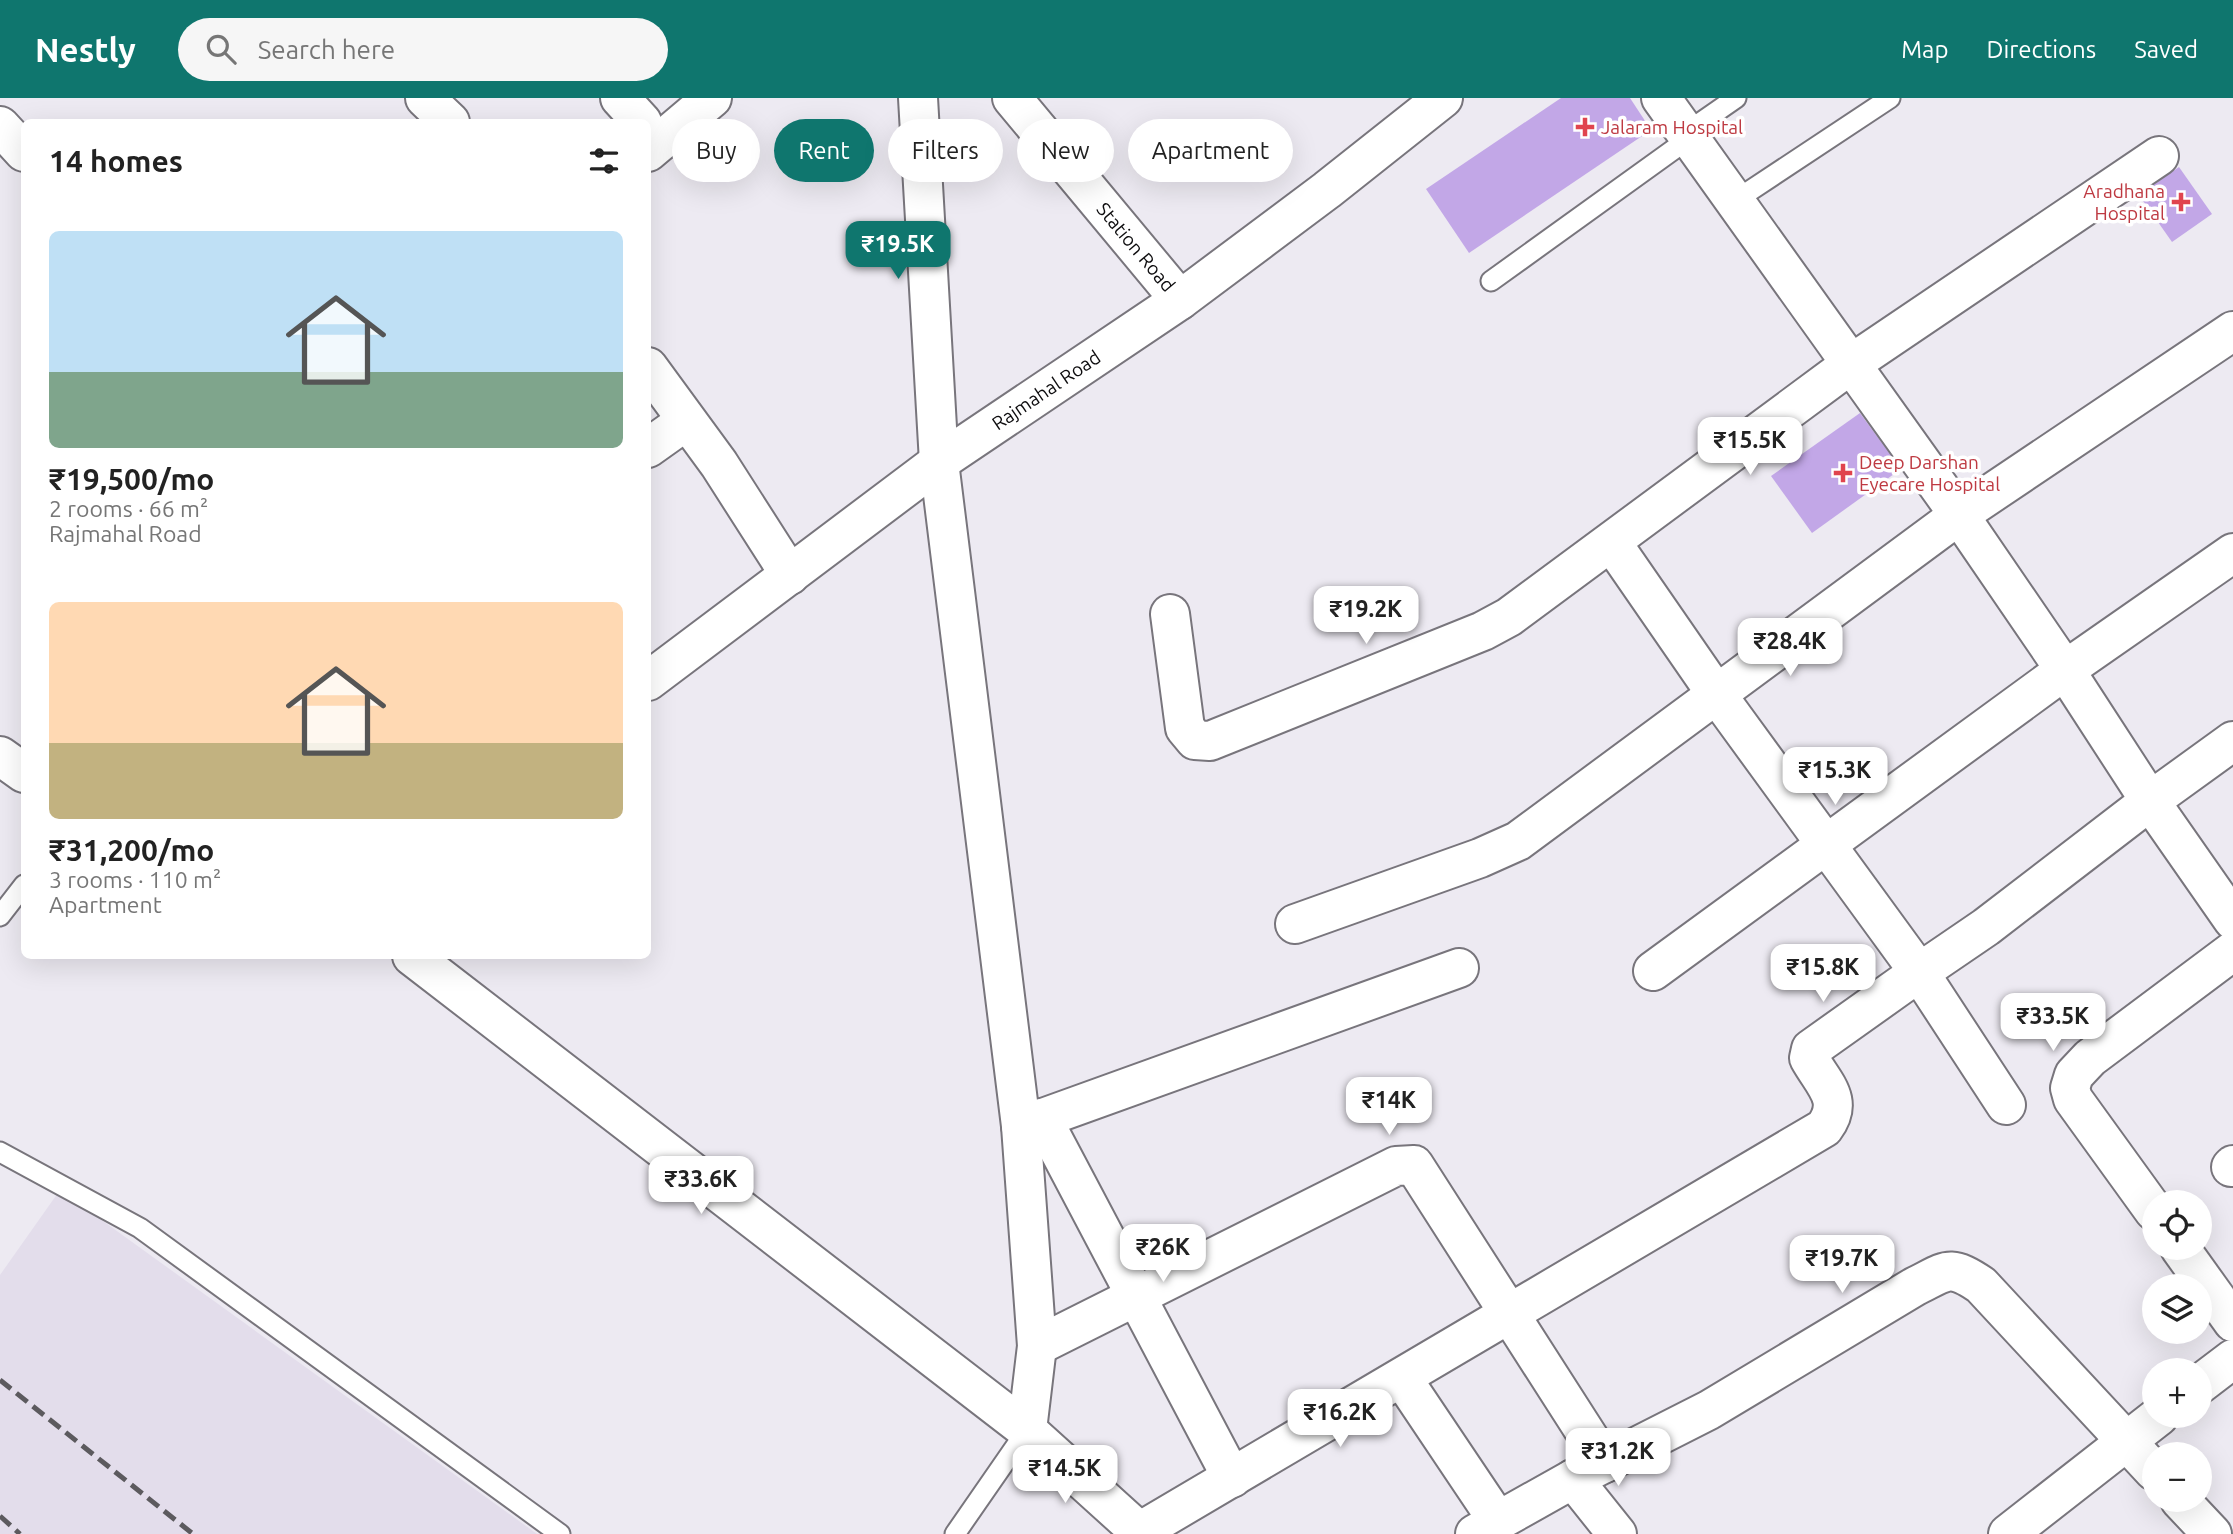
<!DOCTYPE html>
<html lang="en">
<head>
<meta charset="utf-8">
<style>
  body { margin:0; font-family:Ubuntu,sans-serif; background:#f6f6f6; color:#222; height:100vh; display:flex; flex-direction:column; font-size:26px; white-space:nowrap }
  * { box-sizing:border-box; margin:0 }
  p { font-size:23px; color:#767676 }
  .icon { flex:none; width:38px; height:38px; fill:none; stroke:currentColor; stroke-width:2; stroke-linecap:round; stroke-linejoin:round }
  .map { position:relative; flex:1; overflow:hidden }
  .panel { position:absolute; left:21px; top:21px; width:630px; height:840px; display:flex; flex-direction:column; background:#fff; border-radius:10px; box-shadow:0 7px 28px #0002 }
  .panel>* { flex:none }
  .banner { position:absolute; left:672px; top:21px; width:665px; height:63px; display:flex; gap:14px }
  .tools { position:absolute; left:2142px; top:1092px; display:grid; gap:14px }
  .tools a { display:grid; place-items:center; width:70px; height:70px; border-radius:50%; background:#fff; box-shadow:0 7px 28px #0002; font-size:35px }
  .price { position:absolute; translate:-50% -60px; padding:0 16px; border-radius:14px; background:#fff; color:#222; font-size:23px; line-height:46px; filter:drop-shadow(0 2px 4px #0008) }
  .price::after { content:''; position:absolute; left:50%; top:42px; width:21px; height:16px; margin-left:-10px; background:inherit; clip-path:polygon(0 0,100% 0,50% 100%) }
  .price.current { background:#0f766e; color:#fff }
  ul { padding:0; list-style:none }
  li { display:grid; align-content:center; gap:14px; height:371px; padding:0 28px }
  li span { display:grid; place-items:center; height:217px; border-radius:10px; color:#555 }
  li>.icon { margin-inline-start:auto }
  span .icon { width:126px; height:126px; fill:#fffc; stroke-width:1 }
  li b { font-size:30px }
  h2 { display:flex; justify-content:space-between; align-items:center; height:84px; padding:0 28px; font-size:30px }
  .tag { padding:0 24px; border-radius:32px; background:#fff; box-shadow:0 7px 28px #0002; font-size:24px; line-height:63px }
  .tag.current { background:#0f766e; color:#fff }
  header { display:flex; align-items:center; gap:42px; box-sizing:border-box; height:98px; padding:0 35px; background:#0f766e; color:#fff }
  header strong { font-size:33px }
  nav { display:flex; gap:38px; margin-inline-start:auto; font-size:24px }
  .search { width:490px; height:63px; background:#f6f6f6; display:flex; align-items:center; gap:18px; box-sizing:border-box; padding:0 24px; border-radius:38px; color:#767676; font-size:26px }
  .map>svg:first-child { display:block }
</style>
</head>
<body>
<header>
<strong>Nestly</strong>
<div class="search"><svg class="icon" aria-label="search" viewBox="0 0 24 24"><circle cx="10" cy="10" r="6"/><path d="M15 15l6 6"/></svg>Search here</div>
<nav><a>Map</a><a>Directions</a><a>Saved</a></nav>
</header>
<div class="map">
<svg width="2233" height="1436" viewBox="0 0 2233 1436">
  <rect width="100%" height="100%" fill="#edeaf2"/>
  <path fill="#e3ddeb" d="M60 1092 537 1436H0V1177Z"/>
  <g fill="#c2a7e7">
    <path d="M1561 0H1630L1651 32 1469 155 1426 91Z"/>
    <path d="M2179 69 2212 116 2172 144 2139 97Z"/>
    <path d="M1860 315 1901 371 1812 435 1771 378Z"/>
  </g>
  <g fill="none" stroke-linecap="round" stroke-linejoin="round">
    <defs>
      <g id="service">
        <path d="M1687 34 1736 0"/>
        <path d="M1736 102 1890 0"/>
        <path d="M1491 183 1691 39"/>
        <path d="M0 818 24 787"/>
        <path d="M0 1054 140 1130 560 1436"/>
        <path d="M955 1436 1027 1332"/>
      </g>
      <g id="minor">
        <path d="M425 0 450 24"/>
        <path d="M620 0 642 24"/>
        <path d="M1661 0 1959 417 2065 572 2150 703 2233 822"/>
        <path d="M0 28 24 54"/>
        <path d="M648 54 712 0"/>
        <path d="M648 269 719 366 790 477"/>
        <path d="M648 350 686 323"/>
        <path d="M1612 445 1717 597 1919 874 2006 1007"/>
        <path d="M1170 516 1185 630 1195 642 1210 643 1483 533 1509 519 1851 266 2159 58"/>
        <path d="M1295 826 1480 760 1518 743 1959 417 2233 233"/>
        <path d="M1653 873 2065 572 2233 455"/>
        <path d="M1042 1020 1232 1380"/>
        <path d="M1021 1028 1459 870"/>
        <path d="M2231 1069 2233 1067"/>
        <path d="M2154 1113 2073 1001 2070 990 2074 977 2090 960 2233 853"/>
        <path d="M2180 1150 2233 1224"/>
        <path d="M1037 1248 1396 1068 1414 1067 1605 1365"/>
        <path d="M1402 1280 1498 1423"/>
        <path d="M2200 1286 2233 1261"/>
        <path d="M1573 1381 1617 1436"/>
        <path d="M2180 1402 2212 1436"/>
        <path d="M1139 1434 1824 1030C1845 1002 1824 987 1809 960L1811 951 1901 887 1986 829 2150 703 2233 643"/>
        <path d="M1475 1436 1573 1381 1709 1312 1914 1189C1947 1173 1948 1165 1981 1187L2154 1373"/>
        <path d="M2008 1436 2159 1318"/>
      </g>
      <g id="tertiary">
        <path d="M918 0 939 364 1021 1028 1037 1248 1027 1332"/>
        <path d="M1012 0 1180 202"/>
        <path d="M412 858 1027 1332 1142 1436"/>
      </g>
      <g id="primary">
        <path d="M648 583 939 364 1180 202 1327 92 1443 0"/>
        <path d="M0 658 24 675"/>
      </g>
    </defs>
    <use href="#service" stroke="#78757c" stroke-width="23"/>
    <use href="#minor" stroke="#78757c" stroke-width="42"/>
    <use href="#tertiary" stroke="#78757c" stroke-width="42"/>
    <use href="#primary" stroke="#78757c" stroke-width="42"/>
    <use href="#service" stroke="#fff" stroke-width="19"/>
    <use href="#minor" stroke="#fff" stroke-width="38"/>
    <use href="#tertiary" stroke="#fff" stroke-width="38"/>
    <use href="#primary" stroke="#fff" stroke-width="38"/>
    <g stroke="#5c5a5e" stroke-width="5" stroke-dasharray="14 7" stroke-linecap="butt">
      <path d="M0 1282 193 1436"/>
      <path d="M0 1418 20 1436"/>
    </g>
  </g>
  <g fill="#e0444e" stroke="#fff" stroke-width="2.5">
    <path d="M1581.5 18.5h7v7h7v7h-7v7h-7v-7h-7v-7h7z"/>
    <path d="M2177.5 93.5h7v7h7v7h-7v7h-7v-7h-7v-7h7z"/>
    <path d="M1839.5 364.5h7v7h7v7h-7v7h-7v-7h-7v-7h7z"/>
  </g>
  <g text-anchor="middle" stroke-width="7" stroke-linejoin="round" paint-order="stroke">
    <g font-size="19" fill="#be3a42" stroke="#fff" text-anchor="start">
      <text x="1601" y="36">Jalaram Hospital</text>
      <text x="2165" y="100" text-anchor="end">Aradhana<tspan x="2165" dy="22">Hospital</tspan></text>
      <text x="1859" y="371">Deep Darshan<tspan x="1859" dy="22">Eyecare Hospital</tspan></text>
    </g>
    <g font-size="19" fill="#0d0c0e" stroke="#fff">
      <text transform="translate(1136 149) rotate(50)" y="7">Station Road</text>
      <text transform="translate(1046 292) rotate(-34)" y="7">Rajmahal Road</text>
    </g>
  </g>
</svg>
<div class="tools">
<a><svg class="icon" aria-label="locate" viewBox="0 0 24 24"><circle cx="12" cy="12" r="6"/><path d="M12 2v4M12 18v4M2 12h4M18 12h4"/></svg></a>
<a><svg class="icon" aria-label="layers" viewBox="0 0 24 24"><path d="M12 4l9 5-9 5-9-5zM3 14l9 5 9-5"/></svg></a>
<a>+</a>
<a>−</a>
</div>
<b class="price current" style="left:898px;top:183px">₹19.5K</b>
<b class="price" style="left:1750px;top:379px">₹15.5K</b>
<b class="price" style="left:1366px;top:548px">₹19.2K</b>
<b class="price" style="left:1790px;top:580px">₹28.4K</b>
<b class="price" style="left:1835px;top:709px">₹15.3K</b>
<b class="price" style="left:1823px;top:906px">₹15.8K</b>
<b class="price" style="left:2053px;top:955px">₹33.5K</b>
<b class="price" style="left:1389px;top:1039px">₹14K</b>
<b class="price" style="left:701px;top:1118px">₹33.6K</b>
<b class="price" style="left:1163px;top:1186px">₹26K</b>
<b class="price" style="left:1842px;top:1197px">₹19.7K</b>
<b class="price" style="left:1340px;top:1351px">₹16.2K</b>
<b class="price" style="left:1618px;top:1390px">₹31.2K</b>
<b class="price" style="left:1065px;top:1407px">₹14.5K</b>
<div class="banner">
<a class="tag">Buy</a>
<a class="tag current">Rent</a>
<a class="tag">Filters</a>
<a class="tag">New</a>
<a class="tag">Apartment</a>
</div>
<section class="panel">
<h2>14 homes<svg class="icon" aria-label="filters" viewBox="0 0 24 24"><path d="M4 7h16M4 17h16"/><circle cx="9" cy="7" r="2"/><circle cx="15" cy="17" r="2"/></svg></h2>
<ul>
<li><span style="background:linear-gradient(#bfe0f5 65%,#7fa58c 0)"><svg class="icon" aria-label="home" viewBox="0 0 24 24"><path d="M3 11l9-7 9 7M6 9v11h12V9"/></svg></span><div><b>₹19,500/mo</b><p>2 rooms · 66 m²</p><p>Rajmahal Road</p></div></li>
<li><span style="background:linear-gradient(#ffd9b3 65%,#c2b280 0)"><svg class="icon" aria-label="home" viewBox="0 0 24 24"><path d="M3 11l9-7 9 7M6 9v11h12V9"/></svg></span><div><b>₹31,200/mo</b><p>3 rooms · 110 m²</p><p>Apartment</p></div></li>
</ul>
</section>
</div>
</body>
</html>
